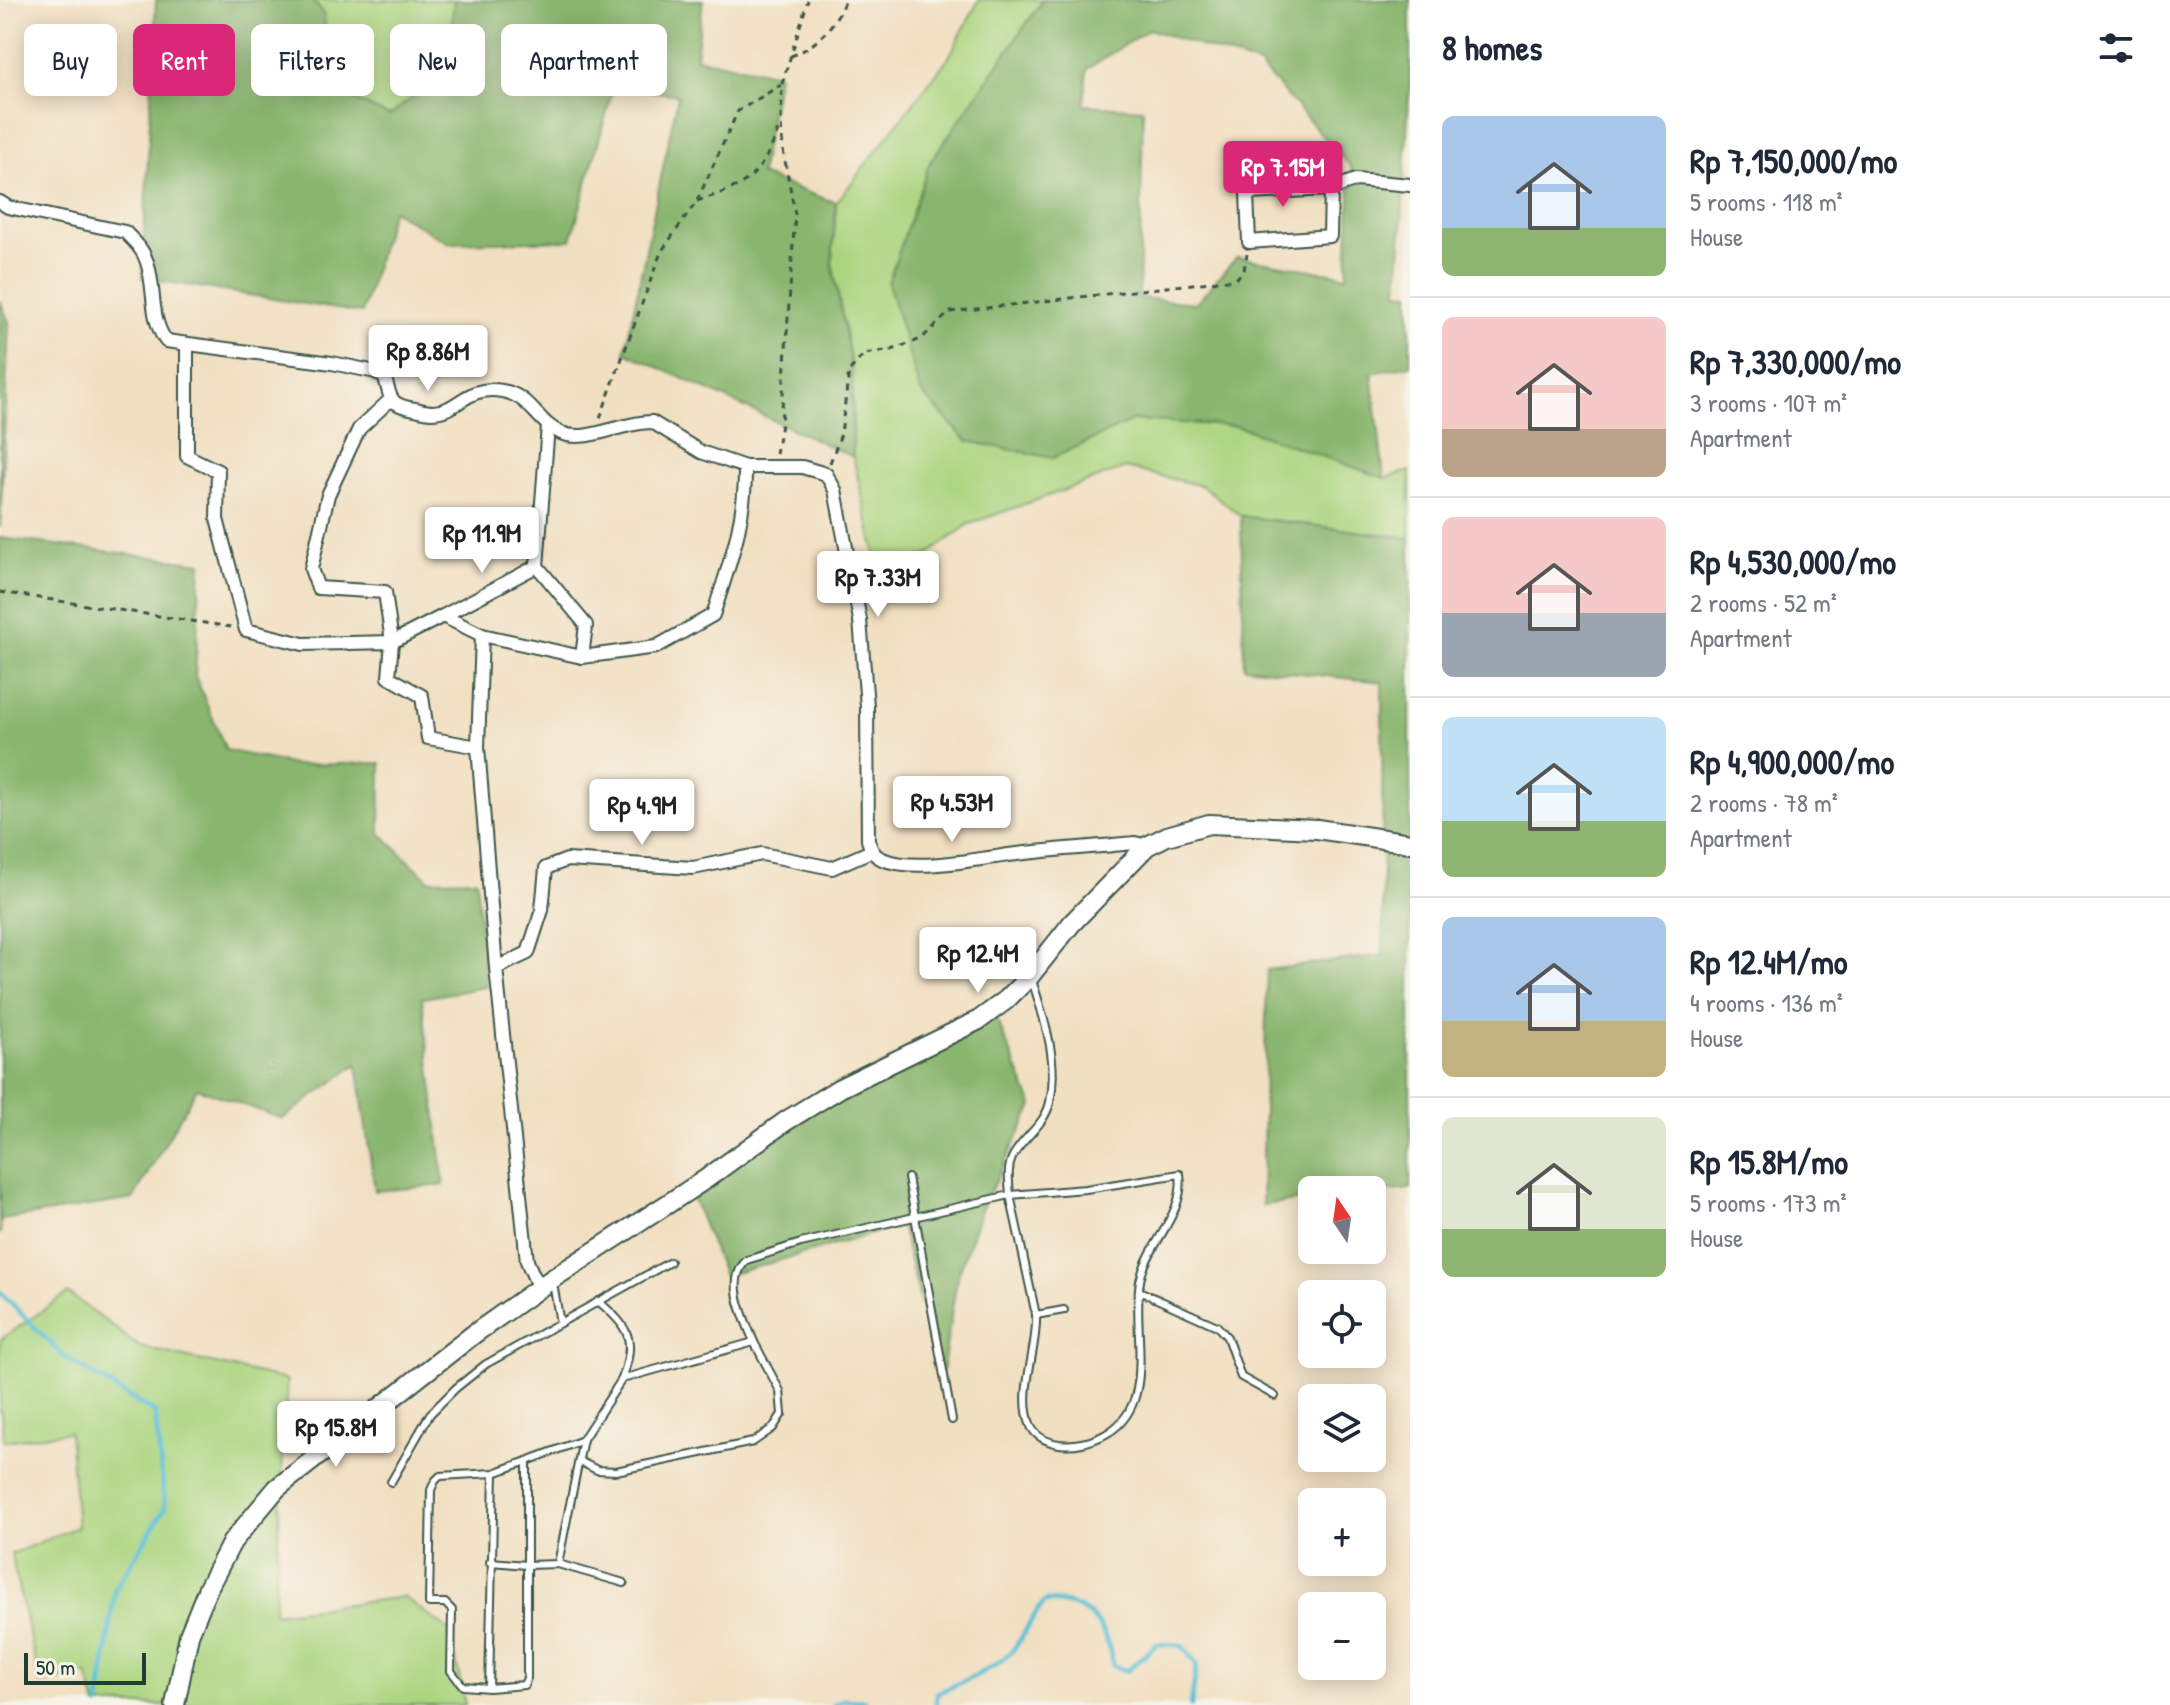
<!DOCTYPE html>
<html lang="en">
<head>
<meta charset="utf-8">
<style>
  body { margin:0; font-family:"Patrick Hand",sans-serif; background:#f2f2f3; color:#1f2937; height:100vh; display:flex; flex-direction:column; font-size:30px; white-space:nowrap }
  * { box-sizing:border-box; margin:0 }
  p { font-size:26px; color:#747a83 }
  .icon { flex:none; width:44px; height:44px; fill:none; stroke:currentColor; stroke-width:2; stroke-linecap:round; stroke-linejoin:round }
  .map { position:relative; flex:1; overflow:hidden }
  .side { display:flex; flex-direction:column; background:#fff; width:760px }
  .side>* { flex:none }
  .guide { position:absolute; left:24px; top:24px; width:760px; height:72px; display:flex; gap:16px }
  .needle { width:52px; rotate:347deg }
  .controls { position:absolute; left:1298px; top:1176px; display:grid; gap:16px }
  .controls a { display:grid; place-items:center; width:88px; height:88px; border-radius:12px; background:#fff; box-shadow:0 4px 20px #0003; font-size:40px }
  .scale { position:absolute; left:24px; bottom:20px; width:122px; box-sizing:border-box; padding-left:8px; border:4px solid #1f3d34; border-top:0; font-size:22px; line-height:28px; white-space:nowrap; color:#1f3d34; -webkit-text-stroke:6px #f7f3e8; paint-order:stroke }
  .price { position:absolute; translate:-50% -68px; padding:0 18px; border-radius:8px; background:#fff; color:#222; font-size:26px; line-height:52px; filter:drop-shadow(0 2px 4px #0008) }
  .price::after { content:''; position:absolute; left:50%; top:48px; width:24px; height:18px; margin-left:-12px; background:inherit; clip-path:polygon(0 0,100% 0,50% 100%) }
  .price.on { background:#db2777; color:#fff }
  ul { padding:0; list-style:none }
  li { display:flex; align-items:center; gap:24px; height:200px; padding:0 32px }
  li+li { border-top:2px solid #e0e1e3 }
  li span { display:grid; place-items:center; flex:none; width:224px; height:160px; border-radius:12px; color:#555 }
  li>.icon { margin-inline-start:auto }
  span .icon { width:96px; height:96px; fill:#fffc; stroke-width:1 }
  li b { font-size:34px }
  h2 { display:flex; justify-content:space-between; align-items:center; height:96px; padding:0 32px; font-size:34px }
  .chip { padding:0 28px; border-radius:12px; background:#fff; box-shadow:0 4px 20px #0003; font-size:28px; line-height:72px }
  .chip.on { background:#db2777; color:#fff }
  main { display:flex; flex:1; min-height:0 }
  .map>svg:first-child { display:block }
</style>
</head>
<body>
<main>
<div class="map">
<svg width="1410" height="1705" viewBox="0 0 1410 1705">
  <rect width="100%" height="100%" fill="#f7f3e8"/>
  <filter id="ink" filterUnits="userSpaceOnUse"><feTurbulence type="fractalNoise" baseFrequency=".0125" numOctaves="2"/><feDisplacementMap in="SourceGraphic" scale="16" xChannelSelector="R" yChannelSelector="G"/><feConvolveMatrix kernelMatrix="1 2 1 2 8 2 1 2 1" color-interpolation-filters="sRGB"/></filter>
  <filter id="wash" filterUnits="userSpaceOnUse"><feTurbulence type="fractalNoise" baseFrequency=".006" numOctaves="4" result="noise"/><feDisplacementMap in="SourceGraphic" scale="32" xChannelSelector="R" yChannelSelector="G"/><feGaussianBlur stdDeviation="1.8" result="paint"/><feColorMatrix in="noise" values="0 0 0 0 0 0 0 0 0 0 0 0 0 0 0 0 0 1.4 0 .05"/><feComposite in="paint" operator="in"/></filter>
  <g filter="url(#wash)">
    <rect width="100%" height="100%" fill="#f1dfc1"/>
    <g fill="#acd580" stroke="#66895a" stroke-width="2">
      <path d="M311 0H454L448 70 389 116 336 91 323 13Z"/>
      <path d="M979 0H1043L929 164 1053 458 1134 420 1237 426 1384 478 1410 471V538L1241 516 1203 486 1126 468 969 524 901 575 878 565 853 457 852 370 832 262 836 203 949 57Z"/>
      <path d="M68 1293 140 1347 287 1380 274 1613 404 1597 450 1631 465 1705H96L87 1674 40 1683 11 1554 77 1527 69 1432 4 1441 0 1408V1340Z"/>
    </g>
    <g fill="#89b66e" stroke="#547a51" stroke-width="2" fill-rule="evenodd">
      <path d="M156 0H311L323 12 336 91 389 116 448 70 454 0H703L696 58 778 74 760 175 836 203 832 262 852 370 853 457 625 352 678 95 614 86 571 240 449 243 392 210 362 313 142 278Z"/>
      <path d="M1043 0H1410V77L1398 292 1410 293V365L1372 373 1384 478 1237 426 1134 420 1053 458 967 441 920 391 888 283 929 164ZM1149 29 1259 65 1351 167 1347 276 1237 257 1196 303 1139 298 1143 109 1084 105 1087 69Z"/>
      <path d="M0 301 9 322 0 528Z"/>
      <path d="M1241 516 1410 538V1189L1372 1193V1190H1312V1199L1262 1205 1267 970 1383 955 1382 682 1244 667Z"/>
      <path d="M0 538 201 563 195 676 226 750 294 765 381 763 380 833 429 880 476 879 486 987 422 998 444 1185 375 1191 357 1064 283 1119 197 1088 133 1199 1 1220 0 1235Z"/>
      <path d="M994 1013 1033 1106 981 1210 957 1278 941 1379 901 1226 724 1276 690 1192 834 1088Z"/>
    </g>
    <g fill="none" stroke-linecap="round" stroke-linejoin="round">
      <g stroke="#59bfd7" stroke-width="5">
        <path d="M0 1292 63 1356 155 1413 165 1508 115 1589 99 1705"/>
        <path d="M834 1705 843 1700 865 1701 867 1705"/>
        <path d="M936 1705 937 1693C958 1684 994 1669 1010 1653 1026 1637 1030 1616 1046 1601 1090 1602 1106 1625 1113 1665L1127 1671 1157 1644 1181 1645 1197 1664 1191 1705"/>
      </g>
    </g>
  </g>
  <g filter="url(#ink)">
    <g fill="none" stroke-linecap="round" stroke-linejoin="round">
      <defs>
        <g id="lane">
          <path d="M1180 1174C1186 1214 1147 1244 1140 1281 1131 1330 1159 1404 1106 1434 1092 1442 1074 1446 1059 1444 1047 1442 1034 1436 1030 1424 1018 1390 1038 1350 1036 1315L1010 1195 1086 1189Z"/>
          <path d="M908 1178 952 1420"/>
          <path d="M553 1283 560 1323"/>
          <path d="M1139 1291 1217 1326 1227 1337 1241 1377 1275 1396"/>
          <path d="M598 1301C630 1328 636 1339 622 1379"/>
          <path d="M1036 1315 1064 1310"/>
          <path d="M527 1461 583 1440"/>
          <path d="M579 1461 597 1470 616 1471 753 1442 773 1428 782 1414 780 1391 754 1342"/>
          <path d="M494 1473 489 1688 463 1686 451 1671 452 1610 445 1603H429L431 1490 435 1481 440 1476 494 1473 527 1461V1565L558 1564 624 1583"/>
          <path d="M391 1482 430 1414 456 1388 486 1364 670 1262"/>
          <path d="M558 1564 583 1439 622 1379 754 1342C745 1319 724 1280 747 1260L801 1243 1010 1195C1009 1182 1007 1169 1012 1158 1022 1137 1045 1126 1050 1102 1059 1061 1044 1018 1032 980"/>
          <path d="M489 1688 524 1685 527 1678V1565L490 1562"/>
        </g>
        <g id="street">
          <path d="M1331 189 1330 236 1249 242 1247 193 1331 189 1356 180 1410 185"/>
          <path d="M0 202 8 207 125 232C134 241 143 249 147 262 156 289 149 317 166 341L332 363 376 372 385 378C391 400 390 405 415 409 420 410 427 412 433 412 460 411 465 385 502 391 530 395 537 423 561 433 586 444 625 421 652 422L701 452 745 467H802L826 474 835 490 860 620 867 706 868 840C871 849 873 855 882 859 916 873 981 858 1017 854 1056 849 1096 847 1135 843L1147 846"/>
          <path d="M187 345V456L218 471 217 519 246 630 303 644 392 642 443 616 482 635"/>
          <path d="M391 399 359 429 328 495 311 569 318 588 385 592 392 642 389 677 422 696 428 738 478 747"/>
          <path d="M548 426 537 566 586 625 582 657"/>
          <path d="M443 616 537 566"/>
          <path d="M496 968 528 953 542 910 546 868 567 860 693 868 762 854 832 868 871 851"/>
          <path d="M539 1289 527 1261 496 968 478 747 482 635 582 657 656 647 713 615C729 566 746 520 745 467"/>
        </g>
        <path id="secondary" d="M175 1705 189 1635 208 1588 232 1542 277 1488 474 1334 552 1279 706 1179 786 1121 840 1088 979 1020 1006 1000 1030 976 1072 923 1147 846 1167 836 1209 824 1317 829 1410 843"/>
      </defs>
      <use href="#lane" stroke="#3e5549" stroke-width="10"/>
      <use href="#street" stroke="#3e5549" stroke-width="16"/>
      <use href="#secondary" stroke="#3e5549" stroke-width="22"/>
      <g stroke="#3e5549" stroke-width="3" stroke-dasharray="6 6" stroke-linecap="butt">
        <path d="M791 56C818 46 834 26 845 0"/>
        <path d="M697 201C749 185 761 177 780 125"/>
        <path d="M600 418 661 252 697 201 738 111 781 85"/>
        <path d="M776 454 781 424 795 214 783 150 781 124 782 84 808 0"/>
        <path d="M830 463 841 434 849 371 864 354 892 350 921 339 950 312 1236 279 1244 270 1247 254"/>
        <path d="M0 592 231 627"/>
      </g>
      <use href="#lane" stroke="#fff" stroke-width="6"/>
      <use href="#street" stroke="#fff" stroke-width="12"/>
      <use href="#secondary" stroke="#fff" stroke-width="18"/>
    </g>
  </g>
</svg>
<div class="controls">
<a><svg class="needle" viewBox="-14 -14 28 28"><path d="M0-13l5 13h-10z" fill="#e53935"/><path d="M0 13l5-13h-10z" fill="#747a83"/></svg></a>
<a><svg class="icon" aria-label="locate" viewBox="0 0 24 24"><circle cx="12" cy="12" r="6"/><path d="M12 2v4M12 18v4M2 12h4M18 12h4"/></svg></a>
<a><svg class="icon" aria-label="layers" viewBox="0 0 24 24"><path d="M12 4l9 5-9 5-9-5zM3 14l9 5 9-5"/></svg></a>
<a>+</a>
<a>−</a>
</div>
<div class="scale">50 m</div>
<b class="price on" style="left:1283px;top:209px">Rp 7.15M</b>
<b class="price" style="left:428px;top:393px">Rp 8.86M</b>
<b class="price" style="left:482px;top:575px">Rp 11.9M</b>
<b class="price" style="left:878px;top:619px">Rp 7.33M</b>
<b class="price" style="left:952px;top:844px">Rp 4.53M</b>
<b class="price" style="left:642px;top:847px">Rp 4.9M</b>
<b class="price" style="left:978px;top:995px">Rp 12.4M</b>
<b class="price" style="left:336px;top:1469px">Rp 15.8M</b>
<div class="guide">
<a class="chip">Buy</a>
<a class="chip on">Rent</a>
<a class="chip">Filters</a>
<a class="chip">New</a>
<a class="chip">Apartment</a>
</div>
</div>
<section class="side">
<h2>8 homes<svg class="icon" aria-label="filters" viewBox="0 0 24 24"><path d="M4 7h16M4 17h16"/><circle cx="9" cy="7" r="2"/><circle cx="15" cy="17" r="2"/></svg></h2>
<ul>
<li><span style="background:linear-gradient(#a9c7e8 70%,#8fb573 0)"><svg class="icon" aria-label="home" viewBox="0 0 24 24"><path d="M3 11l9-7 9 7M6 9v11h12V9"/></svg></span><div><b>Rp 7,150,000/mo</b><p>5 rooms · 118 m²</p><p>House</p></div></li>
<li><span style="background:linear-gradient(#f6c9c9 70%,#b9a48a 0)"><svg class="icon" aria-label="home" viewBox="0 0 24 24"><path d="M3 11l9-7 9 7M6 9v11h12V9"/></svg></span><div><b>Rp 7,330,000/mo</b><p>3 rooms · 107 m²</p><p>Apartment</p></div></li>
<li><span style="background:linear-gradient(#f6c9c9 60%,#9aa5b1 0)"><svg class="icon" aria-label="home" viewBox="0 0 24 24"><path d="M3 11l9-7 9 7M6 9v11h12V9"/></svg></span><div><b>Rp 4,530,000/mo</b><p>2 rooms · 52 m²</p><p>Apartment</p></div></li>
<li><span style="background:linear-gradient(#bfe0f5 65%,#8fb573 0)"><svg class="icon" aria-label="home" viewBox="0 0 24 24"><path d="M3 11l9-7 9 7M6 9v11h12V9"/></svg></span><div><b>Rp 4,900,000/mo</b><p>2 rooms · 78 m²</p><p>Apartment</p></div></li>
<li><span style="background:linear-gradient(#a9c7e8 65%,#c2b280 0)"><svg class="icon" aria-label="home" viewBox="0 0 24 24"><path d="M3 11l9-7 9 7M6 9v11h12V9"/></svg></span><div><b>Rp 12.4M/mo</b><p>4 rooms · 136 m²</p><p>House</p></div></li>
<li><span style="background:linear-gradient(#dfe7d0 70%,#8fb573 0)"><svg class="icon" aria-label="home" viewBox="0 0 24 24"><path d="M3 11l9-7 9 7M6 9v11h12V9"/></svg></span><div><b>Rp 15.8M/mo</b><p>5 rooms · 173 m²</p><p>House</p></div></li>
</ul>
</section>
</main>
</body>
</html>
